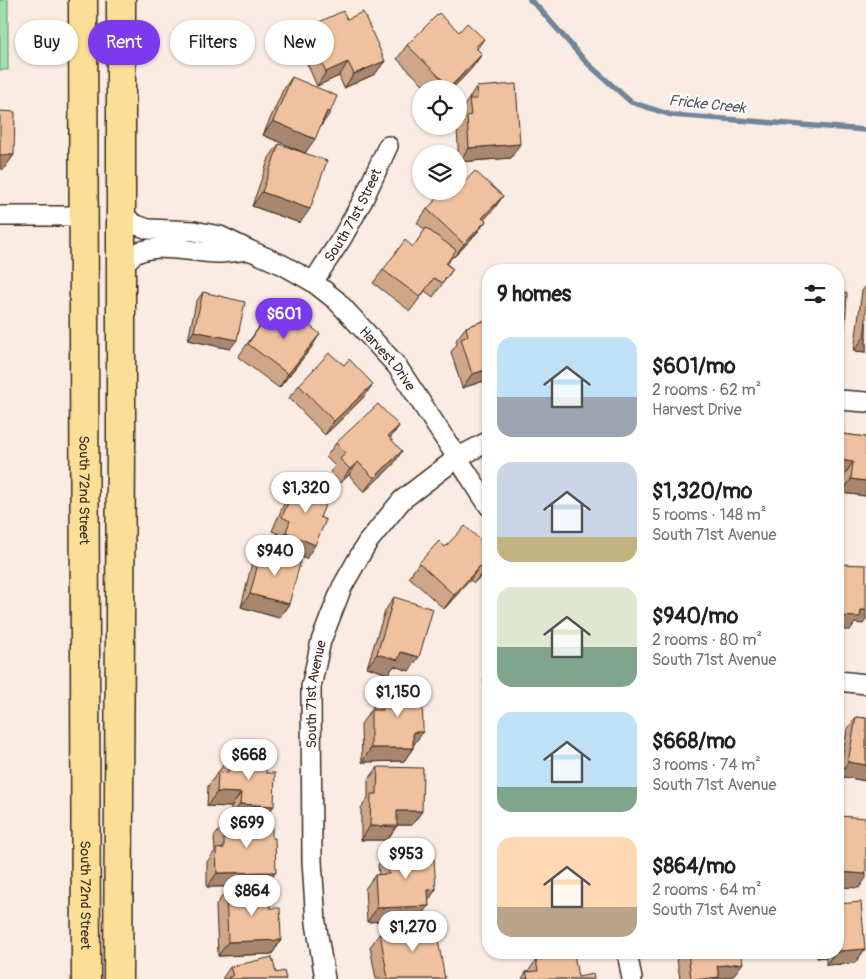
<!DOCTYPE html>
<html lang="en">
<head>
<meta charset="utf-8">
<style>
  body { margin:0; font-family:Pangolin,sans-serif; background:#f6f6f6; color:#202124; height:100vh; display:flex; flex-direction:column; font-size:19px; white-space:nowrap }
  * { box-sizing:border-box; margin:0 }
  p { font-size:16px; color:#757577 }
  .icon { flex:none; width:28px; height:28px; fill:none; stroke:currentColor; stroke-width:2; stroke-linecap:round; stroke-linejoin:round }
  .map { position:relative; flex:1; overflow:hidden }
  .sheet { position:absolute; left:482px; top:264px; width:362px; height:695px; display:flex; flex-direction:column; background:#fff; border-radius:20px; box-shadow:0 1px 4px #0004 }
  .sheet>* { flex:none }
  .banner { position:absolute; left:15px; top:20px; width:392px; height:45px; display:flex; gap:10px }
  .buttons { position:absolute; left:412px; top:80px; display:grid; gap:10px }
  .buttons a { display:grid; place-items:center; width:55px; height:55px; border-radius:50%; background:#fff; box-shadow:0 1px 4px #0004; font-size:25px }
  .price { position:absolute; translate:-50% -42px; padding:0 11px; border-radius:18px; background:#fff; color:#222; font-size:16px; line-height:32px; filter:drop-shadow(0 1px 2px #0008) }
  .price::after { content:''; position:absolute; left:50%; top:30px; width:15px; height:11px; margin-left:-8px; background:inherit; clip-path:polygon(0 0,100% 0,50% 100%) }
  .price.current { background:#7c3aed; color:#fff }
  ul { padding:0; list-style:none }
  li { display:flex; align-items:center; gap:15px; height:125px; padding:0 15px }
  li span { display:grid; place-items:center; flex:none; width:140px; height:100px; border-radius:15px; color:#555 }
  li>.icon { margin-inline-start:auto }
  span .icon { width:60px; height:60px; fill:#fffc; stroke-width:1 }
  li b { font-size:21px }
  h2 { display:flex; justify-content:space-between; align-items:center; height:60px; padding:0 15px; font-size:21px }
  .pill { padding:0 18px; border-radius:22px; background:#fff; box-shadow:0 1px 4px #0004; font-size:18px; line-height:45px }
  .pill.current { background:#7c3aed; color:#fff }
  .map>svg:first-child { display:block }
</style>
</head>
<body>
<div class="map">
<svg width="866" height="979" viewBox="0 0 866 979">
  <rect width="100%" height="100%" fill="#faece2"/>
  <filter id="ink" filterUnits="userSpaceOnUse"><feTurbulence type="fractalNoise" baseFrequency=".02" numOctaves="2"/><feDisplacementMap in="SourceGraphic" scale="10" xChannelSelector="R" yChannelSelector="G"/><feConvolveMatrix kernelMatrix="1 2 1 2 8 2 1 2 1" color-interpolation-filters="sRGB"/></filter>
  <g filter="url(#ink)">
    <rect fill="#a0e1ab" stroke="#6e8664" x="0" y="0" width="8" height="70"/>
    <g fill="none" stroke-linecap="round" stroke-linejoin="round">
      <path stroke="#70859b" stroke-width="5.5" d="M530 0 538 7 586 62 631 102 671 115 866 130"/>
      <defs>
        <g id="street">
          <path d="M121 213 134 224 148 229 194 231 220 236 249 250C238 251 227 253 217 253 193 253 144 238 127 261 124 264 123 268 121 271"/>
          <path d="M0 216H84"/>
          <path id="s1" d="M249 250 283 265 313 282 336 300 397 366 489 506"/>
          <path id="s2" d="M313 282 342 238 363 200 388 146"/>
          <path d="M839 400 866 402"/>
          <path d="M839 681 866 684"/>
          <path d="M627 952 632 979"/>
          <path id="s3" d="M325 979 316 923 312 861 311 687 321 641 342 587 367 543 402 500 457 458 489 441"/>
        </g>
        <g id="primary">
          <path id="s4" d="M83 0 86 979"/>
          <path d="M118 979 121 445V0"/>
        </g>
      </defs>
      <use href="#street" stroke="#3b2a1e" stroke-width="22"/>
      <use href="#primary" stroke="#3b2a1e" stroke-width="31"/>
      <use href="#street" stroke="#fff" stroke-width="19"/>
      <use href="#primary" stroke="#fbdf96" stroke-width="28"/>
    </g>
    <g fill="#cea688" stroke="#3b2a1e">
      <path d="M347 19 385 61 375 74 344 88 339 76 317 86 302 52 308 43 306 37 315 24Z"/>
      <path d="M459 32 484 39 477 49 482 54 472 68 452 89H428L397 59 407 45Z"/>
      <path d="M292 77 320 126 305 153 263 135 283 90Z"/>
      <path d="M476 87 511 158 459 162 457 129 461 124 460 113Z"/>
      <path d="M279 144 300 223 252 206 269 158Z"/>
      <path d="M455 192 503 196 493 210 484 219 486 221 476 234 454 257 453 256 447 264 453 269 433 297 425 291 410 311 373 283 383 270 413 247 425 230 417 223 427 209Z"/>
      <path d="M866 286V352L854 351 862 291Z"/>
      <path d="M203 292 230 349 188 340 196 302Z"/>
      <path d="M271 310 288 321 294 313 311 348 279 388 238 357Z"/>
      <path d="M489 319V384L485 385 484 381 462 388 451 352 457 344 456 340 466 327Z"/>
      <path d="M344 365 363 398 325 435 289 398 299 385Z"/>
      <path d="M399 426 390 438 393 465 364 492 349 475 340 483 330 472 335 466 326 457 336 443Z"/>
      <path d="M843 434 866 437V496L842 493 844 476 839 475V440Z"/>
      <path d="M296 483 320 517 306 559 276 546 281 535 272 531 287 497Z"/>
      <path d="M445 547 487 569 474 583 470 580 444 609 409 577 419 563Z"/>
      <path d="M262 549 289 604 279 618 241 607 252 563Z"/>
      <path d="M394 597 409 671 394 666 388 674 367 667 385 611Z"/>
      <path d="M489 672V685L483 681Z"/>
      <path d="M383 686 413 746V748L404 761 362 762 361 724 371 710H373V699Z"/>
      <path d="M856 717 866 718V781L839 776 847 730Z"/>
      <path d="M229 757 266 773 264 819 231 818V807L207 806 208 786 218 772H219V771Z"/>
      <path d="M378 767 422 811 412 825H397L387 840H361V808L368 798V780Z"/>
      <path d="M224 824 266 886 207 887V862L215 851 214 837Z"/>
      <path d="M388 851 426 860 436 889 428 900 429 906 419 919 367 922 365 889 375 875H379L378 865Z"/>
      <path d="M226 891 270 908 281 940 272 954 218 956 216 905Z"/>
      <path d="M380 933 445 979H376L370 947Z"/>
      <path d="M865 949 855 963 826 965V957L817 958V952H839Z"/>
      <path d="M676 952H741L733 976 717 979H680Z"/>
      <path d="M536 960 578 977 594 979H522L526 972H528Z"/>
      <path d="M230 967 276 973 286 979H222Z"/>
    </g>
    <g fill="#a7876f" stroke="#3b2a1e">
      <path d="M482 54 472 68 452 89H449Z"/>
      <path d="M385 61 375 74 344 88 354 74Z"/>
      <path d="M348 62 339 76 317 86 326 72Z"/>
      <path d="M327 111 330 113 321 126Z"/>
      <path d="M273 121 315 139 305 153 263 135Z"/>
      <path d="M520 144 511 158 459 162 469 148Z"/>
      <path d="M0 155H14L4 169H0Z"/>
      <path d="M262 192 310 209 300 223 252 206Z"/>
      <path d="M503 196 493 210 473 232 482 218Z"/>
      <path d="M486 221 476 234 454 257 464 244Z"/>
      <path d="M839 329H845L839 338Z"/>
      <path d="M194 331 237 340 230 349 188 340Z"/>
      <path d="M320 334 311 348 279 388 288 374Z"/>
      <path d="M864 337H866V352L854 351Z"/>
      <path d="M489 369V374L484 381 462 388 472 374Z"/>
      <path d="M373 384 363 398 325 435 334 421Z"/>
      <path d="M399 426 389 440 388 436Z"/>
      <path d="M402 451 393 465 364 492 374 478Z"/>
      <path d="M840 460 853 462 844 476 839 475V462Z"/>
      <path d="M358 462 349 475 340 483 350 469Z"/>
      <path d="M851 479 866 481V496L842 493Z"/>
      <path d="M286 532 315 545 306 559 276 546Z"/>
      <path d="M489 564V567L487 569 474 583Z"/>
      <path d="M480 566 470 580 444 609 454 595Z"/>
      <path d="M250 594 289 604 279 618 241 607Z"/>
      <path d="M861 610H866V620L863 624 855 623 850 630H839V616Z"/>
      <path d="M401 652 419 657 409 671 394 666 388 674 367 667 377 654Z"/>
      <path d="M413 732H423L413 746Z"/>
      <path d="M371 748H413L404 761 362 762Z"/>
      <path d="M848 762 866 765V781L839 776Z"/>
      <path d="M217 792 241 793 231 807 207 806Z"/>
      <path d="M240 804 274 806 264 819 231 818Z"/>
      <path d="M397 811H422L412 825H387Z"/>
      <path d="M370 826H397L387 840H361Z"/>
      <path d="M276 872 266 886 207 887 217 873Z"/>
      <path d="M839 872 866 874V878L859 888 839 887Z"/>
      <path d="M436 889 427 903 428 890Z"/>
      <path d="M429 906 419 919 367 922 377 908Z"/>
      <path d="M281 940 272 954 218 956 228 942Z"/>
      <path d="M865 949 855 963 826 965 835 952H839V951Z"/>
      <path d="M821 952H829L826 957 817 958Z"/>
      <path d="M743 963 733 976 717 979H703L717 966Z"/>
    </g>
    <g fill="#efc19e" stroke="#3b2a1e">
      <path d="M343 11 347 19 363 12 385 61 354 74 348 62 326 72 311 38 320 34 315 24Z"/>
      <path d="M439 13 459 32 467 23 484 39 475 47 482 54 450 87 407 45Z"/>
      <path d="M292 77 337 96 330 113 327 111 315 139 273 121Z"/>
      <path d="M516 84 520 144 469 148 467 116 471 115 469 99H477L476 87Z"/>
      <path d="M0 111 15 112 14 155H0Z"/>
      <path d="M279 144 327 161 310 209 262 192Z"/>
      <path d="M475 171 503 196 482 218 486 221 464 244 427 209 444 191H455V192L459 191V188Z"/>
      <path d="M426 228 456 250 446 264 453 269 442 283 434 278 420 297 383 270 405 240 413 247Z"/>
      <path d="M203 292 245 302 237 340 194 331Z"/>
      <path d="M839 293H847L845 329H839Z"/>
      <path d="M271 310 289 321 294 313 320 334 288 374 248 344Z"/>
      <path d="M489 319V369L472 374 461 339 468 336 466 327Z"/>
      <path d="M866 322V337H864Z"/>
      <path d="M329 353 344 365 349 359 373 384 334 421 299 385Z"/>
      <path d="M378 404 399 426 388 436 402 451 374 478 358 462 350 469 340 459 346 453 336 443Z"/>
      <path d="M843 434 866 437V481L851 479 853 462 840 460Z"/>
      <path d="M296 483 329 497 320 517 326 520 315 545 286 532 290 521 282 517Z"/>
      <path d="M465 526 489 548V564L484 570 480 566 454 595 419 563 439 541 445 547Z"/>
      <path d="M262 549 301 560 289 604 250 594Z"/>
      <path d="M839 564 866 565V610H861L860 617 839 616Z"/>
      <path d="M394 597 433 609 419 657 401 652 398 660 377 654Z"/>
      <path d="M422 685 423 732H413V748H371V710H383V686Z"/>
      <path d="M856 717 866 718V765L848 762Z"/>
      <path d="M229 757 267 759 266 773H275L274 806 240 804 241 793 217 792 218 772 228 773Z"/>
      <path d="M378 767 423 768 422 811H397V826H370L371 794H377Z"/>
      <path d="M839 816 866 818V874L839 872Z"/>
      <path d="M272 823V838H275L276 872 217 873 216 849 224 848V824Z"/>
      <path d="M425 849 426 860 434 859 436 889 428 890 429 906 377 908 375 875 389 874 388 851Z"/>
      <path d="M269 889 270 908H280L281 940 228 942 226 891Z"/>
      <path d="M861 902 865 949 839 951V904Z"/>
      <path d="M435 923 445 979H388L380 933Z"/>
      <path d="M688 952H741L743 963 717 966 719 977 703 979H691Z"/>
      <path d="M574 954 578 977 593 974 594 979H528L526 972 538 971 536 960Z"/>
      <path d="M272 957 276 973 284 971 286 979H229L228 977 233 976 230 967Z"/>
    </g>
  </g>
  <g text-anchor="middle" stroke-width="4.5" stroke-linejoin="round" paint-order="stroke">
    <g font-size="14" fill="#3b2a1e" stroke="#fff">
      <text dy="5" stroke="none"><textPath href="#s2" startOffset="78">South 71st Street</textPath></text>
      <text dy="5" stroke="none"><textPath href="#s1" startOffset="179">Harvest Drive</textPath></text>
      <text dy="5" stroke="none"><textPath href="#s4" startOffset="490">South 72nd Street</textPath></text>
      <text dy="5" stroke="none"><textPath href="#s3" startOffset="286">South 71st Avenue</textPath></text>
      <text dy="5" stroke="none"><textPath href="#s4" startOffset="895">South 72nd Street</textPath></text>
    </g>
    <g font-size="15" font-style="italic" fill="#55585c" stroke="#fff">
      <text transform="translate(707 104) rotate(6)" y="5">Fricke Creek</text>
    </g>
  </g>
</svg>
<div class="buttons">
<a><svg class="icon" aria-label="locate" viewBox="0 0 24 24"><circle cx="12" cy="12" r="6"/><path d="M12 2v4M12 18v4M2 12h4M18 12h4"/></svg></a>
<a><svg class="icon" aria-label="layers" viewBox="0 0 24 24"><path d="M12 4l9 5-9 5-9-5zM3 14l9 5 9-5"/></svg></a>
</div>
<b class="price current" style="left:284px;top:340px">$601</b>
<b class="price" style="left:306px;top:514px">$1,320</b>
<b class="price" style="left:275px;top:577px">$940</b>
<b class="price" style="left:398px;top:718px">$1,150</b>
<b class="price" style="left:249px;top:781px">$668</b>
<b class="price" style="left:247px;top:849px">$699</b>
<b class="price" style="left:406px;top:880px">$953</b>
<b class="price" style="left:252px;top:917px">$864</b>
<b class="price" style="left:413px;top:953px">$1,270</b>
<div class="banner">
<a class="pill">Buy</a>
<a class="pill current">Rent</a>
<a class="pill">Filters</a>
<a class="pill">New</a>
</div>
<section class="sheet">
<h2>9 homes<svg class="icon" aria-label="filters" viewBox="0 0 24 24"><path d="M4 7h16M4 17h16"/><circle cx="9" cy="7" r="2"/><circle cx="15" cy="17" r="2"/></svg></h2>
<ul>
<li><span style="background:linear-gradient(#bfe0f5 60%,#9aa5b1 0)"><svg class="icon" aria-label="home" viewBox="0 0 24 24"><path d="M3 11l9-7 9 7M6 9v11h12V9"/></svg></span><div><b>$601/mo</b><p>2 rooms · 62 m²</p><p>Harvest Drive</p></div></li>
<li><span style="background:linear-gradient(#c9d6e8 75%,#c2b280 0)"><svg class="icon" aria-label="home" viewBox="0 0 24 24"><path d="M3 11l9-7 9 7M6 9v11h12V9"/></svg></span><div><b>$1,320/mo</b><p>5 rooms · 148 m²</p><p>South 71st Avenue</p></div></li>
<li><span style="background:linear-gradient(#dfe7d0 60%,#7fa58c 0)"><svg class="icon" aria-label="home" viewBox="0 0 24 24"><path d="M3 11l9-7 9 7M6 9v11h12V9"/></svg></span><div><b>$940/mo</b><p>2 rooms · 80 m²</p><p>South 71st Avenue</p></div></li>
<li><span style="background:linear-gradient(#bfe0f5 75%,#7fa58c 0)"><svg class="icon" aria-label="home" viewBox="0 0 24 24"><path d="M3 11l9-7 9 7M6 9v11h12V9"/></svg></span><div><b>$668/mo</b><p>3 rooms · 74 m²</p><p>South 71st Avenue</p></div></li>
<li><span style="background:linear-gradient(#ffd9b3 70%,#b9a48a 0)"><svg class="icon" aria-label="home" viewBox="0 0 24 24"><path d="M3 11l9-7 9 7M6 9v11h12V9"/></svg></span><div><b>$864/mo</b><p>2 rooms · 64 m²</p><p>South 71st Avenue</p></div></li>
</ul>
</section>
</div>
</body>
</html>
